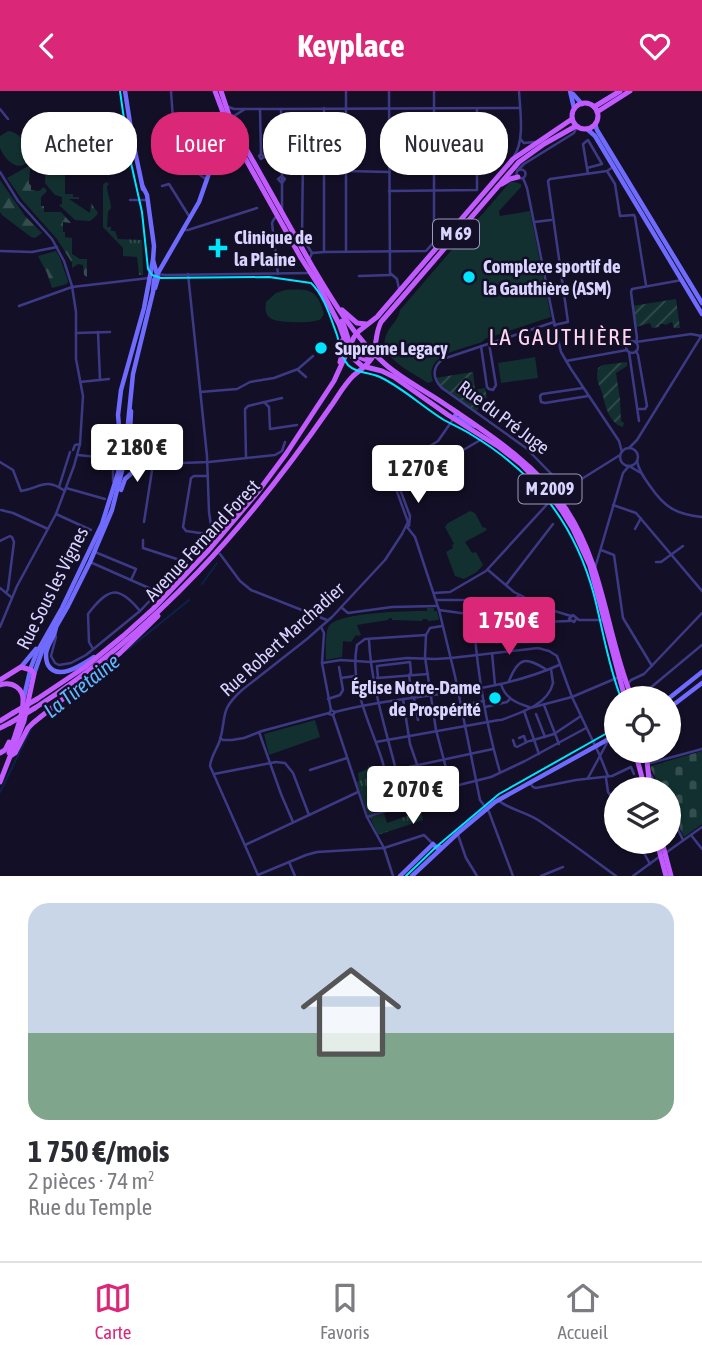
<!DOCTYPE html>
<html lang="fr">
<head>
<meta charset="utf-8">
<style>
  body { margin:0; font-family:"Asap Condensed",sans-serif; background:#f2f2f3; color:#2b2b33; height:100vh; display:flex; flex-direction:column; font-size:26px; white-space:nowrap }
  * { box-sizing:border-box; margin:0 }
  p { font-size:23px; color:#7c7c81 }
  .icon { flex:none; width:38px; height:38px; fill:none; stroke:currentColor; stroke-width:2; stroke-linecap:round; stroke-linejoin:round }
  .map { position:relative; height:785px; overflow:hidden }
  .sheet { display:flex; flex-direction:column; background:#fff; flex:1 }
  .sheet>* { flex:none }
  .hud { position:absolute; left:21px; top:21px; width:662px; height:63px; display:flex; gap:14px }
  .buttons { position:absolute; left:604px; top:595px; display:grid; gap:14px }
  .buttons a { display:grid; place-items:center; width:77px; height:77px; border-radius:50%; background:#fff; box-shadow:0 2px 5px #0004; font-size:35px }
  .price { position:absolute; translate:-50% -60px; padding:0 16px; border-radius:7px; background:#fff; color:#222; font-size:23px; line-height:46px; filter:drop-shadow(0 2px 4px #0008) }
  .price::after { content:''; position:absolute; left:50%; top:42px; width:21px; height:16px; margin-left:-10px; background:inherit; clip-path:polygon(0 0,100% 0,50% 100%) }
  .price.active { background:#db2777; color:#fff }
  ul { padding:0; list-style:none }
  li { display:grid; align-content:center; gap:14px; height:371px; padding:0 28px }
  li+li { border-top:2px solid #e1e1e2 }
  li span { display:grid; place-items:center; height:217px; border-radius:21px; color:#555 }
  li>.icon { margin-inline-start:auto }
  span .icon { width:126px; height:126px; fill:#fffc; stroke-width:1 }
  li b { font-size:30px }
  .pill { padding:0 24px; border-radius:28px; background:#fff; box-shadow:0 2px 5px #0004; font-size:24px; line-height:63px }
  .pill.active { background:#db2777; color:#fff }
  header { display:flex; justify-content:space-between; align-items:center; height:91px; padding:0 28px; background:#db2777; color:#fff; font-size:32px; font-weight:700 }
  .tabs { display:flex; justify-content:space-around; align-items:center; height:98px; border-top:2px solid #e1e1e2; background:#fff; font-size:19px; color:#7c7c81 }
  .tabs a { display:grid; justify-items:center; gap:4px }
  .tabs .active { color:#db2777 }
  .map>svg:first-child { display:block }
</style>
</head>
<body>
<header><svg class="icon" aria-label="back" viewBox="0 0 24 24"><path d="M15 5l-7 7 7 7"/></svg>Keyplace<svg class="icon" aria-label="heart" viewBox="0 0 24 24"><path d="M12 20l-8-8c-3-5 5-10 8-4 3-6 11-1 8 4z"/></svg></header>
<div class="map">
<svg width="702" height="785" viewBox="0 0 702 785">
  <defs>
    <pattern id="grass-tufts" width="24" height="20" patternUnits="userSpaceOnUse" patternTransform="scale(1.75)"><rect width="24" height="20" fill="#12302f"/><path d="M3 7l-1-3M5 7V3M7 7l1-3M15 17l-1-3M17 17v-4M19 17l1-3" fill="none" stroke="#344d4e"/></pattern>
    <pattern id="forest-firs" width="22" height="20" patternUnits="userSpaceOnUse" patternTransform="scale(1.75)"><rect width="22" height="20" fill="#12302f"/><path d="M5 1l3.5 6h-7zM16 11l3.5 6h-7z" fill="#344d4e"/></pattern>
    <pattern id="cemetery-stones" width="16" height="16" patternUnits="userSpaceOnUse" patternTransform="scale(1.75)"><rect width="16" height="16" fill="#12302f"/><path d="M2 7V4a2 2 0 0 1 4 0v3zM10 15v-3a2 2 0 0 1 4 0v3z" fill="#344d4e"/></pattern>
    <pattern id="garden-furrows" width="10" height="10" patternUnits="userSpaceOnUse" patternTransform="scale(1.75)"><rect width="10" height="10" fill="#12302f"/><path d="M-1 1l2-2M0 10L10 0M9 11l2-2" fill="none" stroke="#344d4e"/></pattern>
  </defs>
  <rect width="100%" height="100%" fill="#130f26"/>
  <g fill="url(#grass-tufts)">
    <path d="M78 44 81 47 83 57H91L87 64 92 66 93 70H95L96 67 103 68 104 72 110 73 113 69 115 68V65L109 61 104 62 105 56 107 55V58L116 59 118 56 119 58V73L109 80 99 72 82 71 80 68 83 57 79 67 67 66V61L73 64 75 60H79V56L76 54 75 51 70 52 71 50Z"/>
    <path d="M46 69 65 70V103H73V106H79V108H69L90 122 91 112 98 122 96 125 90 130 75 129 59 114 62 113V106L55 104 45 92Z"/>
    <path d="M106 91 109 93 107 95C107 104 111 109 111 117L108 121 107 136H111V140H115L118 148 142 149 143 184H139L137 166 123 165V157L103 136V94Z"/>
    <path d="M369 674 373 688 372 690 374 691 382 716 380 717 383 719 368 724 357 691 359 690 358 682 367 678Z"/>
    <path d="M421 720 423 729 378 744 370 726 384 722 387 732Z"/>
  </g>
  <g fill="url(#forest-firs)">
    <path d="M34 72 35 76 30 78 29 93 31 94V99L39 100 44 96 47 100 41 106V115H44V121H61L71 132 63 131V141H65V146L72 147V163L80 168H87V186L84 184 83 174 78 173 72 177V172L57 148 23 110 7 87Z"/>
    <path d="M0 89 25 125 42 142 35 147 31 146 2 124 0 121Z"/>
    <path d="M56 160 60 167 68 190 67 193 52 197 47 182 38 165Z"/>
  </g>
  <path fill="url(#cemetery-stones)" d="M702 660V733L684 746 669 715 668 698H661L651 678V675Z"/>
  <g fill="#12302f">
    <path d="M8 40C20 41 30 55 30 67 21 84 5 70 0 57 0 55 0 47 0 45Z"/>
    <path d="M510 91H514L521 93V96L499 120 500 125 530 120 551 226 485 248 482 251C464 258 423 263 433 290L428 292C412 281 375 266 387 242 391 234 399 228 400 219Z"/>
    <path d="M285 199C308 198 317 197 324 223 321 228 321 229 315 230 308 232 276 232 270 227 265 223 265 217 266 211L276 202Z"/>
    <path d="M535 266 538 287 501 292 498 272Z"/>
    <path d="M470 420 475 422 483 437 485 436 487 439 465 451 472 462 476 461 483 474 477 481 464 488 455 485 446 461 453 457 452 454 454 453 445 436 448 432Z"/>
    <path d="M427 517H434V520H437L439 529 428 530 427 528H423L422 530 392 529V527H389L388 529 357 534 361 544 358 545 356 544 351 551 343 550 342 566 326 569C326 561 325 541 329 535 338 521 410 520 427 520Z"/>
    <path d="M315 629 320 646 269 664 264 643Z"/>
  </g>
  <g fill="url(#garden-furrows)">
    <path d="M676 208 680 237H674L672 231 665 234 664 233H660L659 236 652 237 650 232 636 236 632 215Z"/>
    <path d="M627 271V275L616 282 620 308 621 330 624 332 623 336C610 333 605 315 603 305 600 293 595 291 598 277L603 274Z"/>
    <path d="M473 281 475 299 485 297 487 307 477 309 478 319 475 320 440 295 435 287Z"/>
  </g>
  <g fill="none" stroke-linecap="round" stroke-linejoin="round">
    <g stroke="#0c2248" stroke-width="2">
      <path d="M202 493 217 472"/>
      <path d="M126 560 189 509"/>
      <path d="M0 701 32 636"/>
    </g>
    <g stroke="#3d3a85" stroke-width="2.5">
      <path d="M171 0 173 28 176 43 200 84 206 88"/>
      <path d="M346 0V161"/>
      <path d="M389 0 390 182 397 188 399 198"/>
      <path d="M226 15 234 18H281L520 17"/>
      <path d="M324 17V161"/>
      <path d="M0 18 8 28"/>
      <path d="M260 18 261 63"/>
      <path d="M281 18 282 85 285 88 282 92 278 88 282 85"/>
      <path d="M230 24 234 25 245 18"/>
      <path d="M520 48 524 52 535 51"/>
      <path d="M477 59H499"/>
      <path d="M261 63 264 66 261 68 259 65Z"/>
      <path d="M514 65C525 50 520 19 519 0"/>
      <path d="M587 77 602 73 588 49 583 53 588 83"/>
      <circle cx="521" cy="83" r="4.5"/>
      <path d="M346 80 390 81"/>
      <path d="M517 80 524 73 574 42 577 36"/>
      <path d="M607 80 615 93 620 125 634 124 635 126 646 194"/>
      <path d="M0 81 18 110 52 148 64 170 72 195 76 221V268L83 305 80 353 74 375 56 423 17 495 0 536"/>
      <path d="M282 85V120"/>
      <path d="M523 87 527 97 553 226 561 261 571 278 619 350 622 361"/>
      <path d="M162 95 169 93 189 125"/>
      <path d="M389 100 477 99V19"/>
      <path d="M130 109H147"/>
      <path d="M277 125 274 128 272 132 278 183"/>
      <path d="M534 131 551 129"/>
      <path d="M183 139H188L257 117"/>
      <path d="M0 160 32 161 57 156"/>
      <path d="M312 162 302 146 303 65 305 62 324 61"/>
      <path d="M309 169 312 162 324 161 426 160 434 151V0"/>
      <path d="M156 183 166 184 310 182"/>
      <path d="M188 183 207 365 209 421 213 448"/>
      <path d="M359 185 391 184"/>
      <path d="M682 189 632 198 631 201 637 247 636 251 691 243 701 245"/>
      <path d="M19 215 72 196 149 187"/>
      <path d="M554 231 443 268C432 276 432 287 442 297L526 357 566 398"/>
      <path d="M554 234 568 231 548 90 550 88 607 80 613 76"/>
      <path d="M98 241 100 289"/>
      <path d="M76 242 110 241"/>
      <circle cx="632" cy="256" r="6"/>
      <path d="M481 255 487 296 489 298 493 299 496 294 489 252"/>
      <path d="M636 260 638 264 647 315 645 318H639"/>
      <path d="M629 261 639 330"/>
      <path d="M566 270 627 259"/>
      <path d="M298 279 306 286"/>
      <path d="M80 291 109 288"/>
      <path d="M583 297 542 303 540 305 541 311 545 312 588 305"/>
      <path d="M200 301 237 298 250 291 274 287 298 278 313 265"/>
      <path d="M264 311 269 316 270 338 297 334"/>
      <circle cx="629" cy="366" r="9"/>
      <path d="M629 357 637 349 702 244"/>
      <path d="M73 359 75 354 80 353"/>
      <path d="M78 364 97 366 118 373"/>
      <path d="M100 367 116 365 118 345"/>
      <path d="M246 367 245 318 248 315 282 307"/>
      <path d="M637 370C639 380 644 387 650 395 665 417 676 423 702 426"/>
      <path d="M0 371 13 379 21 400C41 397 44 386 65 400"/>
      <path d="M109 371 113 378V390"/>
      <path d="M126 374 209 371 275 364 282 360 285 351"/>
      <path d="M629 375 641 382"/>
      <path d="M392 381 396 376 438 350 454 327"/>
      <path d="M394 382 410 425 409 435"/>
      <path d="M59 396 70 361"/>
      <path d="M66 397 105 408"/>
      <path d="M397 398 482 348"/>
      <path d="M556 404 620 364"/>
      <path d="M613 414 636 422 702 500"/>
      <path d="M1 419 13 422 48 438"/>
      <path d="M56 423 91 439"/>
      <path d="M144 431 153 373"/>
      <path d="M407 436 415 446 439 519 455 585 480 709 489 721 513 785"/>
      <path d="M635 438 641 427"/>
      <path d="M207 443 186 440 183 436 191 387 194 385H208"/>
      <path d="M143 449V457L183 470 187 472"/>
      <path d="M0 450 10 445 12 446 14 451 8 498 6 502"/>
      <path d="M601 459 614 464 623 527 652 575"/>
      <path d="M95 461 136 478 131 489"/>
      <path d="M220 463 240 490 251 499 327 529"/>
      <path d="M90 471 158 501"/>
      <path d="M656 471H661L683 455"/>
      <path d="M595 477 623 382 629 375"/>
      <path d="M488 479 514 501 548 518 571 525"/>
      <path d="M506 494 553 433"/>
      <path d="M0 497 11 506"/>
      <path d="M434 502 450 501 486 480 551 409"/>
      <path d="M437 509H512L520 504"/>
      <path d="M341 516 348 522 392 516 436 515"/>
      <path d="M439 519 482 525 541 531 570 530"/>
      <path d="M576 528 574 531 569 528 573 524 579 529H604"/>
      <path d="M442 535 430 537 426 544 425 566 436 639 451 696"/>
      <path d="M474 535C478 584 486 634 500 681"/>
      <path d="M321 536 324 542 322 572 331 619"/>
      <path d="M55 542 56 546 51 565 55 572 59 574 71 572 86 564 140 520 199 458 211 439"/>
      <path d="M369 549C371 593 385 636 396 679"/>
      <path d="M93 558 89 551 88 523C108 497 118 493 140 520"/>
      <path d="M492 562 495 594"/>
      <path d="M322 572 341 569 370 571 407 567 435 568 451 567 538 557 549 560 557 565 572 606 600 665 608 685"/>
      <path d="M551 578 553 592"/>
      <path d="M341 587 355 585"/>
      <path d="M377 587 428 583"/>
      <path d="M378 587 377 575 410 571 411 582 409 584 412 607"/>
      <path d="M509 590C519 565 526 566 547 579"/>
      <path d="M501 593C505 607 516 612 529 616"/>
      <path d="M627 594 631 589 644 583 702 522"/>
      <path d="M414 607 418 629"/>
      <path d="M635 607 643 603 702 554"/>
      <path d="M328 608 340 604 343 599 339 576"/>
      <path d="M403 608 410 653 428 705"/>
      <path d="M464 614 484 610"/>
      <path d="M544 614 559 653"/>
      <path d="M485 616 507 611 510 608"/>
      <path d="M530 617 572 606 619 586"/>
      <path d="M331 619 335 621 333 624 329 623Z"/>
      <path d="M524 620 539 663"/>
      <path d="M335 621C409 601 488 606 559 574"/>
      <path d="M536 623 545 646"/>
      <path d="M333 624 367 726 384 757 393 785"/>
      <path d="M501 629C520 622 548 614 553 592"/>
      <path d="M259 641 281 703 293 731"/>
      <path d="M220 647 223 649H232L244 647 262 640 329 622"/>
      <path d="M519 647 524 645 526 651"/>
      <path d="M513 649 515 655 517 656 529 650"/>
      <path d="M530 650 554 643 581 625"/>
      <path d="M376 651 499 629"/>
      <path d="M647 673 702 658"/>
      <path d="M310 679 347 667"/>
      <path d="M381 682 493 658"/>
      <path d="M214 683 276 671 285 672 293 682 309 724"/>
      <path d="M650 683 659 698"/>
      <path d="M588 687 608 650"/>
      <path d="M606 687 608 701 616 712"/>
      <path d="M529 691 533 696 536 697 576 689 612 685 631 676 634 683"/>
      <path d="M498 709C508 718 526 721 538 729 565 747 590 766 616 785"/>
      <path d="M397 716C394 709 391 703 388 696 386 687 385 678 382 669 370 631 349 595 357 554L365 548 426 544"/>
      <path d="M668 718 683 749"/>
      <path d="M367 726 419 709 451 696 491 686 525 670 586 637"/>
      <path d="M458 744 466 767 477 785"/>
      <path d="M691 744 702 758"/>
      <path d="M638 751 650 773"/>
      <path d="M245 754 358 701"/>
      <path d="M667 761 702 736"/>
      <path d="M289 771 295 785"/>
      <path d="M258 784 210 675C211 665 217 658 220 649 227 624 219 620 242 599L307 548 332 526 385 469 402 443 408 431 391 384 392 381"/>
      <path d="M258 784 306 764 317 761 384 757 424 744 433 753"/>
      <path d="M541 785 563 776"/>
      <path d="M633 785 659 766"/>
    </g>
    <g stroke="#6f6bff" stroke-width="4.5">
      <path d="M125 0 133 51 143 98"/>
      <path d="M570 0 574 17"/>
      <path d="M573 3 582 13"/>
      <path d="M595 33 597 39 702 212"/>
      <path d="M587 38 595 45 702 223"/>
      <path d="M153 169 158 187 155 197"/>
      <path d="M457 321 454 327 462 329 475 335"/>
      <path d="M121 399 125 388 134 380 135 378 129 366 131 320"/>
      <path d="M56 536C55 546 47 553 46 563 46 567 46 570 48 574 58 591 83 573 94 566"/>
      <path d="M21 576 36 558"/>
      <path d="M34 583 42 560 68 515 90 471 112 419 124 372 133 283 153 201 154 189 199 111 214 68 221 42 227 29"/>
      <path d="M668 608 702 581"/>
      <path d="M23 610 31 576 37 561 62 517 102 433 118 382 121 357 118 324 121 299 144 217 153 169 154 155 147 104 143 96"/>
      <path d="M668 618 702 592"/>
      <path d="M400 785 433 753 437 757 440 756"/>
      <path d="M412 785 458 742 495 711 616 644"/>
    </g>
    <g stroke="#c25bff" stroke-width="5">
      <path d="M215 0 230 40 301 167 319 195 339 233 349 261 354 268 362 275 382 280 394 286 448 324 499 356 521 373 548 401 562 420 573 438 590 475 625 607"/>
      <path d="M221 0 229 24 239 45C263 88 288 132 312 175 332 209 354 246 385 273 403 289 426 300 446 314 489 343 537 374 566 418 605 477 606 543 632 607"/>
      <circle cx="585" cy="25" r="13"/>
      <path d="M594 16 620 0"/>
      <path d="M597 21 630 0"/>
      <path d="M502 93 510 88 518 86"/>
      <path d="M342 219 357 232 366 233"/>
      <path d="M342 230C350 247 348 268 370 269"/>
      <path d="M340 271 344 257 342 250"/>
      <path d="M0 589 21 576 31 579 34 583 24 630 0 691"/>
      <path d="M0 594C12 590 24 597 23 611 23 622 13 651 9 662"/>
      <path d="M37 608 85 576 123 545 153 518 209 459 257 402 286 363 334 290 354 246 359 240 377 226 513 68 572 28"/>
      <path d="M35 617C156 540 250 432 331 315 338 305 344 294 353 285 360 279 367 275 372 267 377 255 375 242 381 231L519 71 544 53 576 35"/>
      <path d="M0 630 13 622"/>
      <path d="M0 637 10 632"/>
      <path d="M635 660 645 698"/>
      <path d="M646 660 650 698"/>
      <path d="M0 662 5 659 9 651"/>
      <path d="M12 664 15 662 28 637 33 632 120 562 158 525"/>
      <path d="M657 751 666 785"/>
      <path d="M662 751 671 785"/>
    </g>
    <g stroke="#00e5ff" stroke-width="2">
      <path d="M120 0 129 63 142 121 148 178 152 184 161 187 269 186 311 192C324 204 331 228 337 244 340 254 341 266 348 274 357 283 371 281 382 287 404 298 423 316 444 329 453 334 463 338 472 344 535 382 575 433 594 504 603 539 608 574 621 607"/>
      <path d="M406 785 436 756 499 703 609 641 616 635"/>
    </g>
    <g stroke="#c25bff" stroke-width="5">
      <path d="M13 622 37 608"/>
      <path d="M10 632 35 617"/>
    </g>
  </g>
  <g fill="#00e5ff" stroke="#130f26" stroke-width="2.5">
    <path d="M214.5 146.5h7v7h7v7h-7v7h-7v-7h-7v-7h7z"/>
    <circle cx="469" cy="186" r="7"/>
    <circle cx="321" cy="257" r="7"/>
    <circle cx="495" cy="607" r="7"/>
  </g>
  <g text-anchor="middle" stroke-width="5" stroke-linejoin="round" paint-order="stroke">
    <g fill="#130f26" stroke="#9e99be" stroke-width="2">
      <rect x="433" y="128.5" width="46" height="29" rx="5"/>
      <rect x="518.5" y="383.5" width="63" height="29" rx="5"/>
    </g>
    <g font-size="18" font-weight="bold" fill="#d9d4ff">
      <text x="456" y="149">M 69</text>
      <text x="550" y="404">M 2009</text>
    </g>
    <g font-size="19" font-weight="bold" fill="#d9d4ff" stroke="#130f26" text-anchor="start">
      <text x="234" y="153">Clinique de<tspan x="234" dy="22">la Plaine</tspan></text>
      <text x="483" y="182">Complexe sportif de<tspan x="483" dy="22">la Gauthière (ASM)</tspan></text>
      <text x="335" y="264">Supreme Legacy</text>
      <text x="481" y="603" text-anchor="end">Église Notre-Dame<tspan x="481" dy="22">de Prospérité</tspan></text>
    </g>
    <g font-size="19" fill="#d9d4ff" stroke="#130f26">
      <text transform="translate(504 326) rotate(37)" y="7">Rue du Pré Juge</text>
      <text transform="translate(202 449) rotate(-47)" y="7">Avenue Fernand Forest</text>
      <text transform="translate(52 497) rotate(-63)" y="7">Rue Sous les Vignes</text>
      <text transform="translate(282 548) rotate(-42)" y="7">Rue Robert Marchadier</text>
    </g>
    <g font-size="21" font-style="italic" fill="#62b6ff" stroke="#130f26">
      <text transform="translate(82 595) rotate(-38)" y="7">La Tiretaine</text>
    </g>
    <g font-size="23" letter-spacing="2" fill="#ffd6f0" stroke="#130f26">
      <text x="561" y="254">LA GAUTHIÈRE</text>
    </g>
  </g>
</svg>
<div class="buttons">
<a><svg class="icon" aria-label="locate" viewBox="0 0 24 24"><circle cx="12" cy="12" r="6"/><path d="M12 2v4M12 18v4M2 12h4M18 12h4"/></svg></a>
<a><svg class="icon" aria-label="layers" viewBox="0 0 24 24"><path d="M12 4l9 5-9 5-9-5zM3 14l9 5 9-5"/></svg></a>
</div>
<b class="price" style="left:137px;top:393px">2 180 €</b>
<b class="price" style="left:418px;top:414px">1 270 €</b>
<b class="price active" style="left:509px;top:566px">1 750 €</b>
<b class="price" style="left:413px;top:735px">2 070 €</b>
<div class="hud">
<a class="pill">Acheter</a>
<a class="pill active">Louer</a>
<a class="pill">Filtres</a>
<a class="pill">Nouveau</a>
</div>
</div>
<section class="sheet">
<ul>
<li><span style="background:linear-gradient(#c9d6e8 60%,#7fa58c 0)"><svg class="icon" aria-label="home" viewBox="0 0 24 24"><path d="M3 11l9-7 9 7M6 9v11h12V9"/></svg></span><div><b>1 750 €/mois</b><p>2 pièces · 74 m²</p><p>Rue du Temple</p></div></li>
</ul>
</section>
<nav class="tabs">
<a class="active"><svg class="icon" aria-label="map" viewBox="0 0 24 24"><path d="M3 6l6-2 6 2 6-2v14l-6 2-6-2-6 2zM9 4v14M15 6v14"/></svg>Carte</a>
<a><svg class="icon" aria-label="saved" viewBox="0 0 24 24"><path d="M7 4h10v16l-5-4-5 4z"/></svg>Favoris</a>
<a><svg class="icon" aria-label="home" viewBox="0 0 24 24"><path d="M3 11l9-7 9 7M6 9v11h12V9"/></svg>Accueil</a>
</nav>
</body>
</html>
